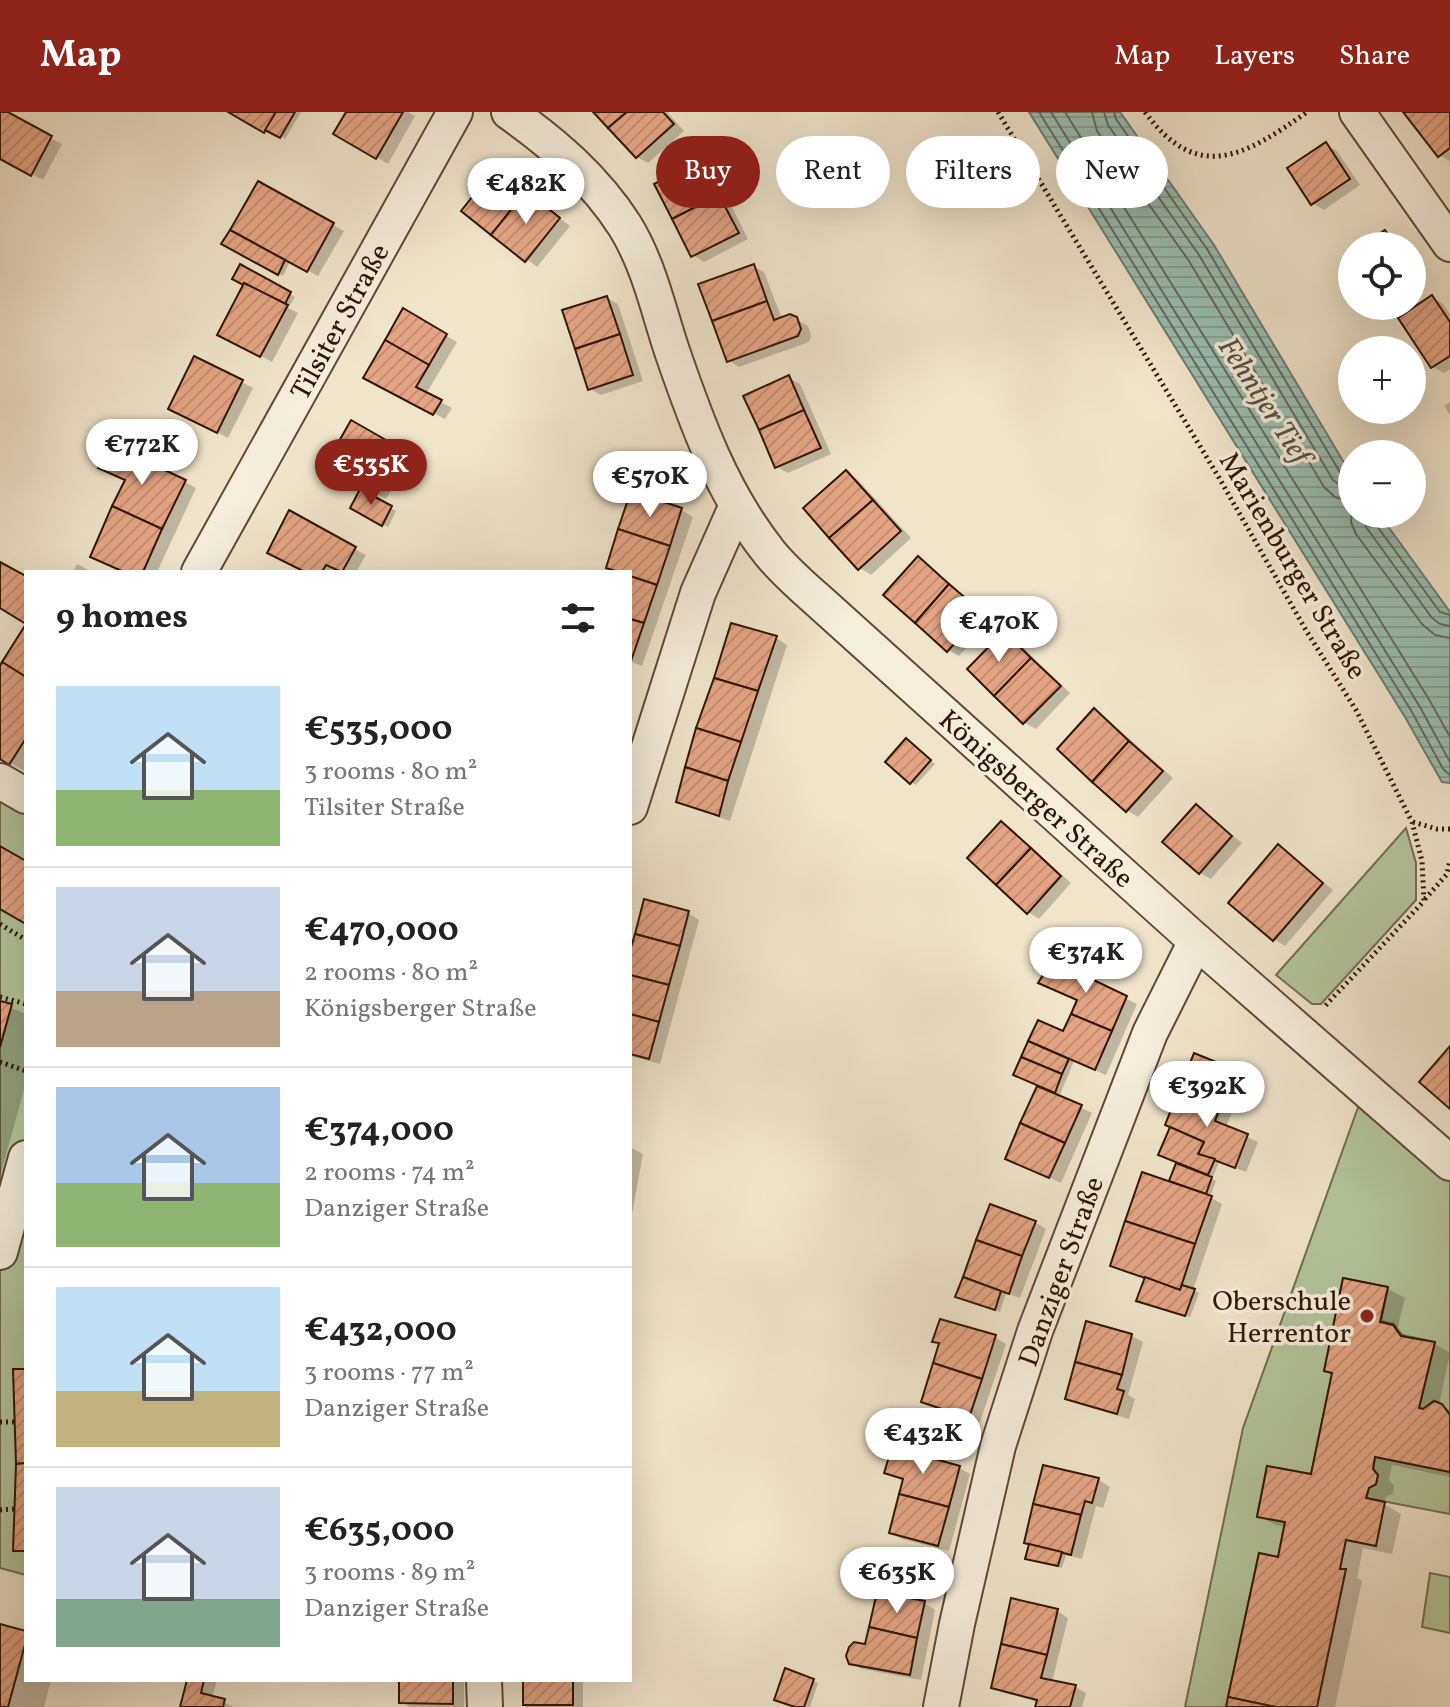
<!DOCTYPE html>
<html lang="en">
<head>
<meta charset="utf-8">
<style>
  body { margin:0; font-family:Vollkorn,serif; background:#f6f6f6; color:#222; height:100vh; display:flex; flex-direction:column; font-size:30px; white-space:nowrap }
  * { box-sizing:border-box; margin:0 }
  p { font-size:26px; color:#767676 }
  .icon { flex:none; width:44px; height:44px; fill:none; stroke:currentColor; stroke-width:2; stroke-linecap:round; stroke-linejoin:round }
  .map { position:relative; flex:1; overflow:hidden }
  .drawer { position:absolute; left:24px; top:458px; width:608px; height:1112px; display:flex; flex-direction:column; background:#fff; border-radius:0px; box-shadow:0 8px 32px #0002 }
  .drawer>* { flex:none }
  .guide { position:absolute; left:656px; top:24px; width:674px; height:72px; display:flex; gap:16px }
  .tools { position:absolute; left:1338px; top:120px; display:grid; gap:16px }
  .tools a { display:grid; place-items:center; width:88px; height:88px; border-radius:50%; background:#fff; box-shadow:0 8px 32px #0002; font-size:40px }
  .price { position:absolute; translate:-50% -68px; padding:0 18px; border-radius:28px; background:#fff; color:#222; font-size:26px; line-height:52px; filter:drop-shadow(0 2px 4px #0008) }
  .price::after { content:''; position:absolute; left:50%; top:48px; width:24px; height:18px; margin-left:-12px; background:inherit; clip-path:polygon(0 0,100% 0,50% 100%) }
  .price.current { background:#8f2418; color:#fff }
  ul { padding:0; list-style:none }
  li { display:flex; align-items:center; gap:24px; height:200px; padding:0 32px }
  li+li { border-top:2px solid #e0e0e0 }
  li span { display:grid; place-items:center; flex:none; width:224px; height:160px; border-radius:0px; color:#555 }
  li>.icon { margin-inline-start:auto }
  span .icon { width:96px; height:96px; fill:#fffc; stroke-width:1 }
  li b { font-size:34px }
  h2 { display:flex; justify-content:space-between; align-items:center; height:96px; padding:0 32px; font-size:34px }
  .tag { padding:0 28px; border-radius:36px; background:#fff; box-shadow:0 8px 32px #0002; font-size:28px; line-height:72px }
  .tag.current { background:#8f2418; color:#fff }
  header { display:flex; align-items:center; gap:48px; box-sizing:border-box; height:112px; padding:0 40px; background:#8f2418; color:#fff }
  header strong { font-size:38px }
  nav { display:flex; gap:44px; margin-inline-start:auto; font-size:28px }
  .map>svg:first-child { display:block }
</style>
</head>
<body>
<header>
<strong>Map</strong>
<nav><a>Map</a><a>Layers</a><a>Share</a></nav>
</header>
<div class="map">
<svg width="1450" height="1595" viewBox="0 0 1450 1595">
  <defs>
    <pattern id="water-rules" width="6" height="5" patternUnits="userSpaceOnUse" patternTransform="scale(2)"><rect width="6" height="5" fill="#9abfb4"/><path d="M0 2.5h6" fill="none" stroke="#85a399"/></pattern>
    <pattern id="building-hatch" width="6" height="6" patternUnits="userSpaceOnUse" patternTransform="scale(2)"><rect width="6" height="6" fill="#e5a584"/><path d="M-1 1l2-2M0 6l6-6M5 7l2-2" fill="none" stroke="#c58d70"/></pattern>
  </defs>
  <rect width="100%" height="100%" fill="#f0e5cb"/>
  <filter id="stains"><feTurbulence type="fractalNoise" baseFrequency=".0025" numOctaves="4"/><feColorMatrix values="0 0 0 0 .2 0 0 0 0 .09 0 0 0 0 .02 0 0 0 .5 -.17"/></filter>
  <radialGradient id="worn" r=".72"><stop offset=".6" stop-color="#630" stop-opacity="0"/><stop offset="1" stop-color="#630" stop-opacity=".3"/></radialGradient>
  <g fill="#b4c69b" stroke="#726e4e" stroke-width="2">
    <path d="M0 669 26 684V1463L0 1456Z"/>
    <path d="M1406 716 1416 751V788L1321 892H1312L1276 863Z"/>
    <path d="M1365 976 1450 1051V1303L1442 1292 1434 1289 1423 1297 1419 1296 1435 1230 1402 1223 1394 1212 1381 1209 1388 1175 1343 1166 1324 1259 1332 1261 1311 1362 1267 1354 1257 1404 1285 1410 1278 1445 1259 1441 1226 1595H1185L1243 1316Z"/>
    <path d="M1375 1345 1450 1360V1402L1366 1386 1369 1376 1376 1372 1378 1363 1373 1357Z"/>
    <path d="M1430 1461 1450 1465V1521L1422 1515Z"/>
  </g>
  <path fill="url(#water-rules)" stroke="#707b6d" stroke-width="2" d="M1029 0H1120L1214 133 1352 364V402H1379L1450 500V671L1442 670 1405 605Z"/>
  <g fill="#0003">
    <path d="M0 0 62 32 43 68 0 45Z"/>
    <path d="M232 0H301L285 27 277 22 275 25Z"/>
    <path d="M349 0H408L415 4 388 52 336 21Z"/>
    <path d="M596 0H669L668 1 684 19 648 51 637 45Z"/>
    <path d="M1406 0H1450V49L1439 43Z"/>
    <path d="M1326 33 1337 39 1360 73 1324 98 1312 91Z"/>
    <path d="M701 50 712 56 748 127 704 150 693 143Z"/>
    <path d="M496 58 570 114 537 155 463 98Z"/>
    <path d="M258 72 344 119 318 164 290 149 283 164 224 132Z"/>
    <path d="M1385 120 1396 127 1401 134H1365Z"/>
    <path d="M1352 142V161L1344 148Z"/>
    <path d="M1412 150 1419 161 1412 165Z"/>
    <path d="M753 154 764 160 782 207 790 204 808 214 811 224 809 230 739 255 728 248Z"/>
    <path d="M241 155 295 185 288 196 298 201 272 250 230 228 246 173Z"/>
    <path d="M1432 185 1443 192 1450 202V257L1444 261 1433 255Z"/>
    <path d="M607 186 618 192 643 269 601 283 590 277Z"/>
    <path d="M404 199 457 230 426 282 452 296 445 307 376 271Z"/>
    <path d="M195 246 253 276 228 326 181 303Z"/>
    <path d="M789 266 800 272 831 342 788 361 777 355Z"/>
    <path d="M1450 290V303L1444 294Z"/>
    <path d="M352 311 410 344 386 387 328 353Z"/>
    <path d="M846 360 857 367 911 426 871 463 860 456Z"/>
    <path d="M127 368 185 370 196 376 157 460H125Z"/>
    <path d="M361 380 396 399 388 415 352 396Z"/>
    <path d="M632 382 682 398 693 405 642 554 630 549V460H606Z"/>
    <path d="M290 401 366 443 356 460 337 457 336 460H307Z"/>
    <path d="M918 447 929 453 991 508 959 544 948 538Z"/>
    <path d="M77 452 92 460H73Z"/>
    <path d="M26 516V660L0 645V558Z"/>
    <path d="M1004 521 1015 528 1070 581 1036 617 1025 611 970 557Z"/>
    <path d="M776 526 787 533 730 709 689 695 678 689Z"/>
    <path d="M1094 599 1105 605 1173 666 1138 705 1127 698Z"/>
    <path d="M911 631 935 652 916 673 911 670Z"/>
    <path d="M1196 694 1242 731 1211 767 1200 761Z"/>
    <path d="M1002 711 1013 718 1071 771 1039 807 1028 800Z"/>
    <path d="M1279 734 1333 778 1285 834 1274 827Z"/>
    <path d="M688 801 699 808 660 952 630 944V846Z"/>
    <path d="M1053 850 1137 892 1106 963 1074 949 1059 985 1092 1001 1061 1071 1008 1046 1039 974 1030 930 1039 911 1064 921 1079 889Z"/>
    <path d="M0 891 26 902V971L0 1064Z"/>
    <path d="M1235 960 1246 966 1226 1015 1258 1030 1246 1060 1219 1050 1212 1067 1216 1069 1210 1085 1222 1092 1193 1178 1199 1181 1190 1205 1143 1191 1146 1167 1113 1153 1178 1073 1171 1069 1178 1051Z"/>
    <path d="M630 1035 643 1042 630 1113Z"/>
    <path d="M1035 1110 1046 1117 1020 1186 1006 1181 1000 1200 962 1187Z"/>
    <path d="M1344 1168 1388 1177 1405 1186 1397 1218 1412 1228 1435 1232 1450 1241 1439 1293 1450 1298V1365L1392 1353 1389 1368 1394 1374 1393 1382 1386 1385 1384 1392 1401 1402 1392 1442 1363 1436 1357 1466 1362 1469 1335 1595H1228L1280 1447 1286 1415 1276 1413 1259 1404 1312 1364 1334 1263 1326 1258Z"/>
    <path d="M941 1209 995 1225 1006 1232 980 1310 974 1308 969 1325 934 1313 939 1297 923 1289 941 1232 935 1229Z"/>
    <path d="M1087 1212 1132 1224 1143 1230 1128 1283 1135 1287 1129 1307 1078 1292 1067 1286Z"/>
    <path d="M1044 1355 1099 1368 1110 1375 1103 1396 1096 1394 1082 1447 1066 1443 1062 1456 1033 1449Z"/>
    <path d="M959 1356 970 1362 949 1439 902 1427 891 1420 905 1369 886 1360Z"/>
    <path d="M924 1491 935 1498 921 1568 862 1557 850 1551 867 1534Z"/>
    <path d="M1057 1499 1068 1506 1052 1570 1075 1575 1086 1581 1082 1595H1037L1039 1590 1004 1581 993 1575Z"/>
    <path d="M0 1515 26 1522V1568H51L44 1595H0Z"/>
    <path d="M786 1559 818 1571 810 1595H797Z"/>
    <path d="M189 1568H217L212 1586 235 1595H182Z"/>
    <path d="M401 1568H464V1595H410L401 1590Z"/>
    <rect x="525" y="1568" width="58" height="27"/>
  </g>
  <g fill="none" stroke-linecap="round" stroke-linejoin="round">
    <g stroke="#656a5b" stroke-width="2">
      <path d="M1039 0 1412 600 1443 657 1450 663"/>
      <path d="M1051 0 1420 595 1450 650"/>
      <path d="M1065 0 1430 589 1450 625"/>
      <path d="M1092 0 1097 19 1189 149 1324 375 1335 385 1352 390"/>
      <path d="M1104 0 1108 13 1199 143 1333 368 1341 374 1352 376"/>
      <path d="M1114 0 1116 7 1207 137 1341 362 1352 366"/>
      <path d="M1352 395 1351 410 1356 422 1422 512 1435 523 1450 526"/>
      <path d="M1363 402 1366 415 1432 506 1440 512 1450 514"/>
      <path d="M1373 402 1374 410 1440 500 1450 503"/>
    </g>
  </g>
  <g fill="url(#building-hatch)" stroke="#301602" stroke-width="2">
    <path d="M0 0H8L52 24 31 64 0 47Z"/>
    <path d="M228 0H276L264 21Z"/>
    <path d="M276 0H295L280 26 265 18Z"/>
    <path d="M346 0H403L376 47 333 22Z"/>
    <path d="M593 0H627L608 16Z"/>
    <path d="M627 0H663L674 12 636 46 608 16Z"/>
    <path d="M1403 0H1450V36L1438 45Z"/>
    <path d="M1326 30 1350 67 1311 93 1287 56Z"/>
    <path d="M701 48 719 83 672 107 654 72Z"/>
    <path d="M496 55 526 79 491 123 461 99Z"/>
    <path d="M258 69 334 111 307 160 230 118Z"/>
    <path d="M526 79 560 106 525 150 491 123Z"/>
    <path d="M719 83 739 121 691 145 672 107Z"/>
    <path d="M230 118 285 148 278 163 221 132Z"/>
    <path d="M1385 118 1396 134H1361Z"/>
    <path d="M240 152 291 180 285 192 244 171 243 173 232 167Z"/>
    <path d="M754 152 767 189 712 209 698 172Z"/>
    <path d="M244 171 288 193 260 245 217 223Z"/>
    <path d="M1432 183 1450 210V244L1431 256 1398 206Z"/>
    <path d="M607 184 620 222 575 237 562 198Z"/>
    <path d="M767 189 774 208 790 202 797 205 801 217 798 224 727 250 712 209Z"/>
    <path d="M403 196 447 222 429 253 385 228Z"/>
    <path d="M620 222 633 263 588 278 575 237Z"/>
    <path d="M385 228 429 253 416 275 442 288 433 303 363 266Z"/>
    <path d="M194 244 243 268 217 321 168 297Z"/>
    <path d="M789 263 804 298 759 318 743 284Z"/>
    <path d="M804 298 821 336 775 356 759 318Z"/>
    <path d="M351 308 400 336 374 382 325 354Z"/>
    <path d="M109 332 186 368 162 417 112 394 125 368 98 356Z"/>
    <path d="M846 358 873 388 829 426 803 396Z"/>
    <path d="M360 377 392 394 382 414 350 396Z"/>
    <path d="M631 379 682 396 670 434 618 417Z"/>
    <path d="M873 388 901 419 858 458 829 426Z"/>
    <path d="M112 394 162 417 143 460H124L90 445Z"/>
    <path d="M289 398 356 435 342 460 326 453 322 460H305L267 441Z"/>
    <path d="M618 417 670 434 657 473 630 464V460H619L606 456Z"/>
    <path d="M918 444 949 472 915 511 883 483Z"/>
    <path d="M0 450 26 464V512L0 496Z"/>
    <path d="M630 464 657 473 644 511 630 507Z"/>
    <path d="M949 472 982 500 947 540 915 511Z"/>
    <path d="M630 507 644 511 631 549 630 548Z"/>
    <path d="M731 511 777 524 758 579 714 566Z"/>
    <path d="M26 512V565L2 550Z"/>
    <path d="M1004 519 1031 546 994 584 967 557Z"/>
    <path d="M1031 546 1061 574 1023 612 994 584Z"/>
    <path d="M2 550 26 565V626L9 653 0 647V554Z"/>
    <path d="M714 566 758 579 741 630 696 616Z"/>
    <path d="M1094 596 1129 629 1092 670 1057 637Z"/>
    <path d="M696 616 741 630 728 669 685 655Z"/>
    <path d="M906 626 931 648 910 672 885 650Z"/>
    <path d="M1129 629 1163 659 1126 700 1092 670Z"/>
    <path d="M685 655 728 669 719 704 676 690Z"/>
    <path d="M1196 692 1232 724 1199 762 1162 730Z"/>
    <path d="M1001 709 1031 736 996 773 967 746Z"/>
    <path d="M1278 732 1323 771 1273 829 1228 791Z"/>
    <path d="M0 734 26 749V812L0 797Z"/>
    <path d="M1031 736 1061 764 1027 802 996 773Z"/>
    <path d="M644 787 689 799 680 834 635 822Z"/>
    <path d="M635 822 680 834 669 873 630 863V839Z"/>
    <path d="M1052 848 1127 884 1112 919 1071 902 1077 888 1038 871Z"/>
    <path d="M630 863 669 873 659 910 630 902Z"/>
    <path d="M0 889 12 892 0 935Z"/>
    <path d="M630 902 659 910 649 947 630 942Z"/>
    <path d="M1071 902 1112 919 1095 958 1028 929 1038 908 1063 919Z"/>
    <path d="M1028 929 1069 947 1062 962 1021 945Z"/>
    <path d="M1450 934V997L1419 970Z"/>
    <path d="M1194 941 1236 958 1221 994 1179 978Z"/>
    <path d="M1021 945 1062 962 1055 981 1013 963Z"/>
    <path d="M1037 974 1082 993 1065 1031 1020 1011Z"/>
    <path d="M1179 978 1221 994 1215 1009 1248 1022 1235 1056 1198 1042 1204 1030 1165 1013Z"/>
    <path d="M1020 1011 1065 1031 1049 1066 1005 1047Z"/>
    <path d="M1170 1015 1204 1030 1198 1042 1215 1047 1208 1063 1158 1043Z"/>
    <path d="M1176 1051 1212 1065 1206 1082 1169 1069Z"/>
    <path d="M1142 1060 1212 1084 1195 1132 1125 1109Z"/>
    <path d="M990 1092 1036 1109 1022 1144 976 1128Z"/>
    <path d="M1125 1109 1195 1132 1180 1178 1110 1154Z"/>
    <path d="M976 1128 1022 1144 1009 1182 963 1165Z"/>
    <path d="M963 1165 1001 1179 995 1198 955 1185Z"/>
    <path d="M1145 1165 1180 1178 1182 1173 1195 1177 1185 1204 1136 1189Z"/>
    <path d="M1343 1166 1388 1175 1380 1210 1393 1213 1401 1224 1435 1230 1419 1296 1423 1297 1434 1289 1442 1292 1450 1303V1360L1375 1345 1373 1357 1378 1363 1376 1372 1369 1376 1366 1386 1385 1390 1376 1434 1346 1428 1340 1457H1346L1317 1595H1276L1228 1585 1259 1441 1278 1445 1285 1410 1257 1405 1267 1354 1311 1362 1332 1261 1324 1259Z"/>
    <path d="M940 1207 996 1223 982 1267 933 1251 939 1231 932 1230Z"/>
    <path d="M1086 1209 1132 1222 1122 1263 1075 1250Z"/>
    <path d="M1075 1250 1122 1263 1117 1277 1124 1279 1117 1302 1065 1287Z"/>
    <path d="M933 1251 982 1267 969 1306 921 1290Z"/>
    <path d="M13 1257H26V1351L16 1352Z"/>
    <path d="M937 1297 969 1307 964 1323 932 1314Z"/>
    <path d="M892 1335 960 1354 949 1395 899 1382 903 1367 884 1361Z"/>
    <path d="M26 1351V1439H13L16 1352Z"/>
    <path d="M1043 1353 1099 1366 1092 1391 1085 1389 1081 1403 1033 1392Z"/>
    <path d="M899 1382 949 1395 938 1434 889 1421Z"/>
    <path d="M1033 1392 1081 1403 1071 1443 1024 1431Z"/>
    <path d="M1029 1432 1062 1440 1058 1454 1025 1447Z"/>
    <path d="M877 1480 925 1489 917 1526 869 1515Z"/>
    <path d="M1011 1486 1058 1497 1047 1543 1001 1532Z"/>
    <path d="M0 1512 26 1519V1529L8 1595H0Z"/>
    <path d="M869 1515 917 1526 910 1563 849 1552 846 1544 849 1535 854 1530 865 1532Z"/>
    <path d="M1001 1532 1047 1543 1041 1566 1076 1573 1070 1595H1035L1037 1588 991 1576Z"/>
    <path d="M785 1556 814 1567 804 1595H795L774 1588Z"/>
    <path d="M187 1568H204L201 1581 225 1587 223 1595H180Z"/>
    <path d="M399 1568H453V1592L399 1591Z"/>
    <rect x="523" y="1568" width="50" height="25"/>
    <path d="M1228 1585 1276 1595H1226Z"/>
  </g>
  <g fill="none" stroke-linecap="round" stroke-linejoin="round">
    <defs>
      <g id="minor">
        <path d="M509 0C554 32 595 67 625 114 649 153 658 197 672 239 696 309 722 381 769 440 784 459 803 475 821 491L1196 829 1450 1051"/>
        <path d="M1357 0 1450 132"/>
        <path d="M199 460 455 0"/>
        <path d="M0 669 26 684"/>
        <path d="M630 695 698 481 737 393"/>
        <path d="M0 1140 26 1046"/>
        <path d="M484 1568 485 1595"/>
        <path d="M941 1595 957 1512 998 1334 1035 1219 1150 921 1196 829"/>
      </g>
    </defs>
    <use href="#minor" stroke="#604a34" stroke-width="38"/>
    <g stroke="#301602" stroke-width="5" stroke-dasharray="2 4" stroke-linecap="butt">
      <path d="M998 0 1218 364 1307 520 1356 598 1412 710 1422 749 1424 789 1325 894"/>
      <path d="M1145 0C1198 73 1246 43 1307 0"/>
      <path d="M1413 710 1437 717H1450"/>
      <path d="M1425 787 1447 762 1450 748"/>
      <path d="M0 812 26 828"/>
      <path d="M0 885 26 892"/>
      <path d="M0 950 26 959"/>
      <path d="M0 1310H15"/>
      <path d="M0 1398 15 1397"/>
    </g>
    <use href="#minor" stroke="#f5eedd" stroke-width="34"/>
  </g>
  <circle fill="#8f2418" stroke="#f5eedd" stroke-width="3" cx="1367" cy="1204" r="8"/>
  <g text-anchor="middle" stroke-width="7" stroke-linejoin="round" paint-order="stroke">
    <g font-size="28" fill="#301602" stroke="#f5eedd">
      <text transform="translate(339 209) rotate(-61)" y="10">Tilsiter Straße</text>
      <text transform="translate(1294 453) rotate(59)" y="10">Marienburger Straße</text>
      <text transform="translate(1037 686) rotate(42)" y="10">Königsberger Straße</text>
      <text transform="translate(1060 1159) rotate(-70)" y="10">Danziger Straße</text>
    </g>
    <g font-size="28" fill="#301602" stroke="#f5eedd" text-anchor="end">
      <text x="1351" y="1198">Oberschule<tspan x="1351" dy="32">Herrentor</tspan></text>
    </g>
    <g font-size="30" font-style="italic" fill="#555140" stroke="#f5eedd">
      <text transform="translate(1265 288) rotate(57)" y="10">Fehntjer Tief</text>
    </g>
  </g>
  <rect width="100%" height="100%" filter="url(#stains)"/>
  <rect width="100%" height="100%" fill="url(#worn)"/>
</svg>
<div class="tools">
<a><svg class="icon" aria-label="locate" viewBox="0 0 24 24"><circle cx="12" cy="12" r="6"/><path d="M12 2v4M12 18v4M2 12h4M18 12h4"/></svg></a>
<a>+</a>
<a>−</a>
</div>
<b class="price" style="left:526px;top:114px">€482K</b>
<b class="price" style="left:142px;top:375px">€772K</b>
<b class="price current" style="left:371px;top:395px">€535K</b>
<b class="price" style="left:650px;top:407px">€570K</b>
<b class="price" style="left:999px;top:552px">€470K</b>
<b class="price" style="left:1086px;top:883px">€374K</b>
<b class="price" style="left:1207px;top:1017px">€392K</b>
<b class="price" style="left:923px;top:1364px">€432K</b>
<b class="price" style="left:897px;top:1503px">€635K</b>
<div class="guide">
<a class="tag current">Buy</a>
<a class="tag">Rent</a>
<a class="tag">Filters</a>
<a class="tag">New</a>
</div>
<section class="drawer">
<h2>9 homes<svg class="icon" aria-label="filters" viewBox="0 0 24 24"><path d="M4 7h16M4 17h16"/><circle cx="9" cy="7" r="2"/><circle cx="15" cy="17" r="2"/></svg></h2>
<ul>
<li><span style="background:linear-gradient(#bfe0f5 65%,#8fb573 0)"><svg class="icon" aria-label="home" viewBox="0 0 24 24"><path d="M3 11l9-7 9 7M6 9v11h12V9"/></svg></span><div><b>€535,000</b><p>3 rooms · 80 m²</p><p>Tilsiter Straße</p></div></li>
<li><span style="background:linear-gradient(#c9d6e8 65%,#b9a48a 0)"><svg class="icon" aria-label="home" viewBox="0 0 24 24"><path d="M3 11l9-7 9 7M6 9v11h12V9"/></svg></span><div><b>€470,000</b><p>2 rooms · 80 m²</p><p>Königsberger Straße</p></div></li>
<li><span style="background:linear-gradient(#a9c7e8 60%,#8fb573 0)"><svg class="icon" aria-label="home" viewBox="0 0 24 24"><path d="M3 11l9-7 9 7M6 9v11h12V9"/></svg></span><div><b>€374,000</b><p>2 rooms · 74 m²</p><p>Danziger Straße</p></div></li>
<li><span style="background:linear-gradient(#bfe0f5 65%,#c2b280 0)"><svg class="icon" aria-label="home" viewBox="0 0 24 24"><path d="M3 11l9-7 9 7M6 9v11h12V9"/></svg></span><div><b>€432,000</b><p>3 rooms · 77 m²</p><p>Danziger Straße</p></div></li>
<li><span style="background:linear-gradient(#c9d6e8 70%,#7fa58c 0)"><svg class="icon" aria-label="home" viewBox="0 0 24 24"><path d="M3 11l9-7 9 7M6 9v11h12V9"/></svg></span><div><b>€635,000</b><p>3 rooms · 89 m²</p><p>Danziger Straße</p></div></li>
</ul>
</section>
</div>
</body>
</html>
